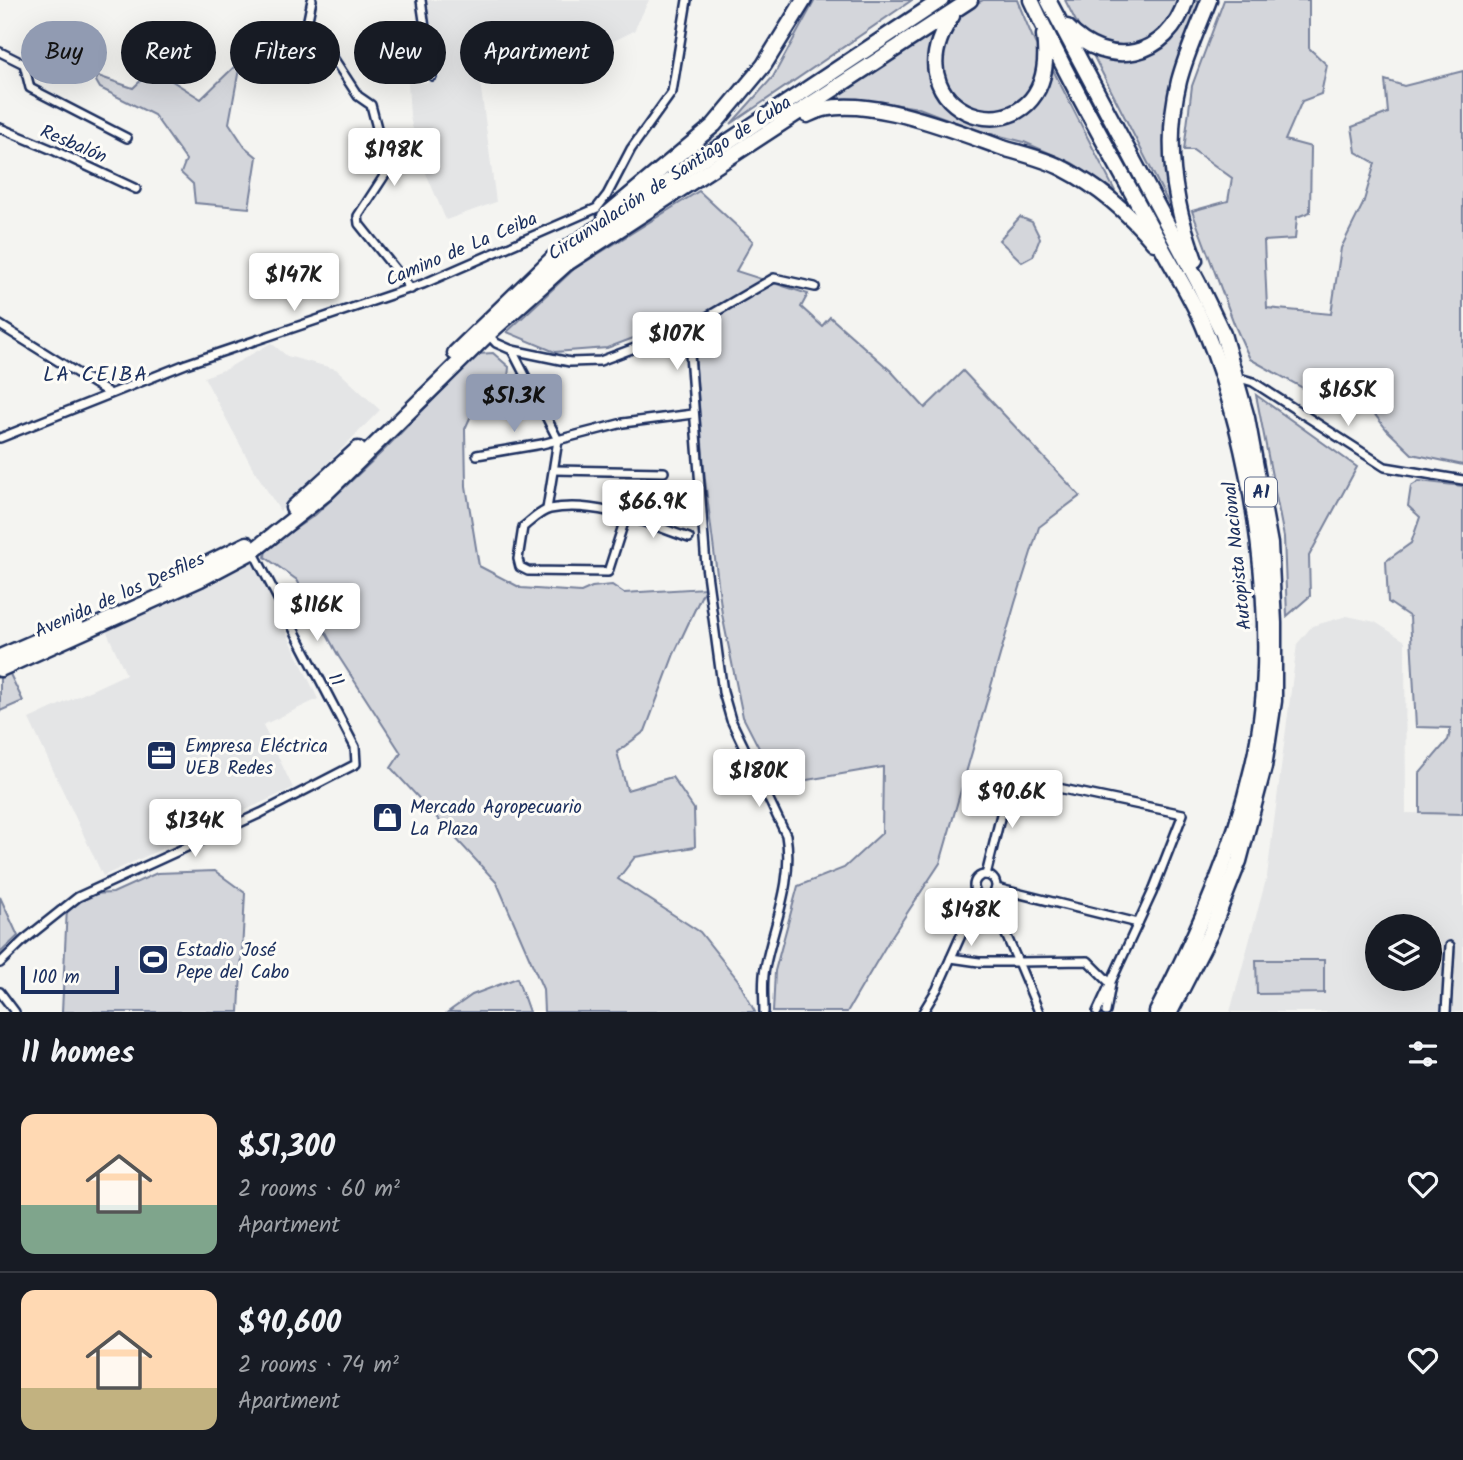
<!DOCTYPE html>
<html lang="en">
<head>
<meta charset="utf-8">
<style>
  body { margin:0; font-family:Kalam,sans-serif; background:#242831; color:#f1f3f6; height:100vh; display:flex; flex-direction:column; font-size:26px; white-space:nowrap }
  * { box-sizing:border-box; margin:0 }
  p { font-size:23px; color:#9ea1a6 }
  .icon { flex:none; width:38px; height:38px; fill:none; stroke:currentColor; stroke-width:2; stroke-linecap:round; stroke-linejoin:round }
  .map { position:relative; height:1012px; overflow:hidden }
  .details { display:flex; flex-direction:column; background:#171b24; flex:1 }
  .details>* { flex:none }
  .guide { position:absolute; left:21px; top:21px; width:700px; height:63px; display:flex; gap:14px }
  .controls { position:absolute; left:1365px; top:914px; display:grid; gap:14px }
  .controls a { display:grid; place-items:center; width:77px; height:77px; border-radius:50%; background:#171b24; box-shadow:0 7px 28px #0002; font-size:35px }
  .scale { position:absolute; left:21px; bottom:18px; width:98px; box-sizing:border-box; padding-left:7px; border:4px solid #1b2f5e; border-top:0; font-size:19px; line-height:24px; white-space:nowrap; color:#1b2f5e; -webkit-text-stroke:5px #fdfcf7; paint-order:stroke }
  .price { position:absolute; translate:-50% -60px; padding:0 16px; border-radius:7px; background:#fff; color:#222; font-size:23px; line-height:46px; filter:drop-shadow(0 2px 4px #0008) }
  .price::after { content:''; position:absolute; left:50%; top:42px; width:21px; height:16px; margin-left:-10px; background:inherit; clip-path:polygon(0 0,100% 0,50% 100%) }
  .price.current { background:#919bb2; color:#111 }
  ul { padding:0; list-style:none }
  li { display:flex; align-items:center; gap:21px; height:175px; padding:0 21px }
  li+li { border-top:2px solid #363941 }
  li span { display:grid; place-items:center; flex:none; width:196px; height:140px; border-radius:14px; color:#555 }
  li>.icon { margin-inline-start:auto }
  span .icon { width:84px; height:84px; fill:#fffc; stroke-width:1 }
  li b { font-size:30px }
  h2 { display:flex; justify-content:space-between; align-items:center; height:84px; padding:0 21px; font-size:30px }
  .chip { padding:0 24px; border-radius:32px; background:#171b24; box-shadow:0 7px 28px #0002; font-size:24px; line-height:63px }
  .chip.current { background:#919bb2; color:#111 }
  .map>svg:first-child { display:block }
</style>
</head>
<body>
<div class="map">
<svg width="1463" height="1012" viewBox="0 0 1463 1012">
  <rect width="100%" height="100%" fill="#f4f4f1"/>
  <filter id="ink" filterUnits="userSpaceOnUse"><feTurbulence type="fractalNoise" baseFrequency=".0143" numOctaves="2"/><feDisplacementMap in="SourceGraphic" scale="14" xChannelSelector="R" yChannelSelector="G"/><feConvolveMatrix kernelMatrix="1 2 1 2 8 2 1 2 1" color-interpolation-filters="sRGB"/></filter>
  <g filter="url(#ink)">
    <g fill="#e4e5e6" fill-rule="evenodd">
      <path d="M414 0H649L634 31 602 47 479 74 496 202 446 220 420 159 410 117 408 83 430 82Z"/>
      <path d="M271 343 287 356 336 369 380 410 280 511 251 465 204 377 226 369Z"/>
      <path d="M252 560 318 699 263 725 293 788 103 876 29 719 126 674 105 628Z"/>
      <path d="M1347 616 1375 622 1405 641 1406 813 1463 814V1012H1230L1267 876 1297 644 1312 626ZM1377 926H1430V978H1377Z"/>
    </g>
    <g fill="#d4d6db" stroke="#78829c" stroke-width="2">
      <path d="M815 0H912L731 124 773 77Z"/>
      <path d="M983 0H1017L1035 43 1051 66 1115 191 1072 163 1024 142 976 130 919 108 866 100H831L961 11Z"/>
      <path d="M1065 0H1202L1174 81 1164 138 1176 218Z"/>
      <path d="M1224 0H1309V48L1327 65 1321 94 1302 101 1285 140 1311 147 1310 212 1297 217 1295 239 1264 241 1267 308 1331 314 1341 248 1363 204 1375 163 1356 152 1352 127 1388 113 1385 80 1404 86 1463 71V465L1412 454 1387 430 1369 407 1357 376 1310 392 1250 359 1235 326 1192 211 1228 201 1232 178 1193 150H1184L1192 86Z"/>
      <path d="M235 66H239V69L229 123 245 147 257 157 249 208 195 203 193 184 181 173 186 160 154 115 100 88 96 81 98 76 133 88 153 69 201 99Z"/>
      <path d="M699 191 753 241 736 271 808 294 801 307 822 326 830 317 891 371 925 408 963 371 1080 496 1039 527 1015 603 940 863 890 939 847 1012H773L775 971 798 886 844 868 882 833 883 767 778 785 743 717 722 614 705 480 692 316 607 348 555 352 507 332 574 269Z"/>
      <path d="M1020 217 1032 222 1040 238 1033 256 1022 262 999 240Z"/>
      <path d="M493 353 509 367 508 378 494 384 477 402 465 429 466 486 479 566 521 588 581 592 592 587 612 585 624 593 705 588 674 654 645 731 617 752 627 790 672 777 694 809 695 847 635 857 618 879 700 932 738 980 755 1012H544L543 989 497 883 391 768 401 753 339 657 297 580 265 557 266 549 315 515 382 452 478 354Z"/>
      <path d="M1256 395 1357 467 1309 556 1310 596 1287 616 1284 537Z"/>
      <path d="M1419 481 1463 486V814L1420 813V773L1448 740 1451 728 1416 727 1410 617 1388 602 1386 561 1411 543 1420 517 1408 506 1411 486Z"/>
      <path d="M8 670 23 701 0 711V673Z"/>
      <path d="M215 871 245 893 239 1012H62L67 907 91 894 113 893 157 873Z"/>
      <path d="M0 897 18 936 0 953Z"/>
      <path d="M1256 960H1324V993L1257 994Z"/>
      <path d="M517 978 529 1012H448L472 995Z"/>
    </g>
    <g fill="none" stroke-linecap="round" stroke-linejoin="round">
      <defs>
        <g id="street">
          <path d="M312 0 306 29 330 53 358 96 371 105 388 170 358 216 359 224 411 289"/>
          <path d="M421 0 432 76"/>
          <path d="M0 52 24 64 30 88 127 138"/>
          <path d="M0 128 55 151 136 189"/>
          <path d="M0 325 109 393"/>
          <path d="M688 328 706 566 723 692 731 720 786 835C794 882 774 923 765 968 762 982 764 998 764 1012"/>
          <path d="M486 332 496 343 512 350 570 362 600 361 688 328 774 278 815 287"/>
          <path d="M512 350 558 440 547 509"/>
          <path d="M1236 377 1253 382 1385 467 1463 480"/>
          <path d="M0 438 186 364 423 284 597 208 607 195 631 149 672 92 687 0"/>
          <path d="M477 455 542 444 623 423 693 414"/>
          <path d="M554 470 664 472"/>
          <path d="M626 516 608 572 528 571 520 567 518 559 523 527C530 522 540 511 550 509 597 500 646 523 689 538"/>
          <circle cx="985" cy="886" r="11"/>
          <path d="M986 875 1010 778 1183 814 1152 893 1097 1012"/>
          <path d="M996 888 1138 923"/>
          <path d="M951 958 979 962H1018L989 896"/>
          <path d="M0 963 24 940 78 897 261 813 356 764 355 747 252 549"/>
          <path d="M0 992 15 1012"/>
          <path d="M923 1012 937 989 979 895"/>
          <path d="M1039 1012 1018 962 1088 961 1111 984 1106 1012"/>
          <path d="M1446 1012 1450 946"/>
        </g>
        <g id="highway">
          <path d="M1031 0C1069 82 1115 161 1158 240 1173 269 1192 297 1204 327 1254 447 1283 637 1253 765 1232 855 1199 930 1157 1012"/>
          <path d="M1048 0 1198 282 1223 334 1247 418 1270 544 1274 623V701L1264 767 1239 861 1210 934 1170 1012"/>
          <path d="M952 16C881 123 1062 169 1044 35"/>
          <path d="M1067 27C1108 71 1168 58 1186 0"/>
          <path d="M807 115C855 89 955 131 1003 148 1023 154 1046 159 1064 169 1099 187 1129 213 1154 243"/>
          <path d="M605 216 714 125 764 65 804 0"/>
          <path d="M1195 260C1173 202 1164 142 1179 81 1186 54 1199 26 1209 0"/>
          <path d="M455 353 553 258 941 0"/>
          <path d="M293 508 358 449"/>
          <path d="M168 583 247 544"/>
          <path d="M0 657 76 624"/>
          <path d="M0 669 200 579 253 551 326 493 488 334 566 264 970 0"/>
        </g>
      </defs>
      <use href="#street" stroke="#1b2f5e" stroke-width="12"/>
      <use href="#highway" stroke="#1b2f5e" stroke-width="19"/>
      <use href="#street" stroke="#fdfcf7" stroke-width="7"/>
      <use href="#highway" stroke="#fdfcf7" stroke-width="14"/>
    </g>
  </g>
  <defs>
    <symbol id="office-square" viewBox="-11 -11 22 22"><rect x="-9" y="-9" width="18" height="18" rx="4" fill="#1b2f5e" stroke="#fdfcf7"/><path d="M-6-3h4V-5.5h4V-3h4V5H-6ZM-1-4.5V-3h2v-1.5ZM-6 0V1H6V0Z" fill="#fff"/></symbol>
    <symbol id="shop-square" viewBox="-11 -11 22 22"><rect x="-9" y="-9" width="18" height="18" rx="4" fill="#1b2f5e" stroke="#fdfcf7"/><path d="M-5-2.5h2.3a2.7 3.5 0 0 1 5.4 0H5L5.5 6h-11ZM-1.5-2.5h3a1.5 2.3 0 0 0-3 0Z" fill="#fff"/></symbol>
    <symbol id="stadium-square" viewBox="-11 -11 22 22"><rect x="-9" y="-9" width="18" height="18" rx="4" fill="#1b2f5e" stroke="#fdfcf7"/><path d="M0-5a6.5 5 0 1 0 0 10a6.5 5 0 1 0 0-10ZM-3.5-1.8h7v3.6h-7Z" fill="#fff"/></symbol>
  </defs>
  <g fill-rule="evenodd">
    <use href="#office-square" x="144" y="738" width="35" height="35"/>
    <use href="#shop-square" x="370" y="800" width="35" height="35"/>
    <use href="#stadium-square" x="136" y="942" width="35" height="35"/>
  </g>
  <g text-anchor="middle" stroke-width="6" stroke-linejoin="round" paint-order="stroke">
    <rect fill="#fdfcf7" stroke="#5f6c8c" stroke-width="2" x="1245" y="477.5" width="32" height="29" rx="5"/>
    <g font-size="18" font-weight="bold" fill="#1b2f5e">
      <text x="1261" y="498">A1</text>
    </g>
    <g font-size="19" fill="#1b2f5e" stroke="#fdfcf7">
      <text transform="translate(74 143) rotate(23)" y="7">Resbalón</text>
      <text transform="translate(669 177) rotate(-33)" y="7">Circunvalación de Santiago de Cuba</text>
      <text transform="translate(461 248) rotate(-23)" y="7">Camino de La Ceiba</text>
      <text transform="translate(1236 556) rotate(-96)" y="7">Autopista Nacional</text>
      <text transform="translate(119 594) rotate(-24)" y="7">Avenida de los Desfiles</text>
      <text transform="translate(337 679) rotate(63)" y="7">11</text>
    </g>
    <g font-size="19" fill="#1b2f5e" stroke="#fdfcf7" text-anchor="start">
      <text x="185" y="752">Empresa Eléctrica<tspan x="185" dy="22">UEB Redes</tspan></text>
      <text x="410" y="813">Mercado Agropecuario<tspan x="410" dy="22">La Plaza</tspan></text>
      <text x="176" y="956">Estadio José<tspan x="176" dy="22">Pepe del Cabo</tspan></text>
    </g>
    <g font-size="21" letter-spacing="2" fill="#1b2f5e" stroke="#fdfcf7">
      <text x="96" y="381">LA CEIBA</text>
    </g>
  </g>
</svg>
<div class="controls">
<a><svg class="icon" aria-label="layers" viewBox="0 0 24 24"><path d="M12 4l9 5-9 5-9-5zM3 14l9 5 9-5"/></svg></a>
</div>
<div class="scale">100 m</div>
<b class="price" style="left:394px;top:188px">$198K</b>
<b class="price" style="left:294px;top:313px">$147K</b>
<b class="price" style="left:677px;top:372px">$107K</b>
<b class="price" style="left:1348px;top:428px">$165K</b>
<b class="price current" style="left:514px;top:434px">$51.3K</b>
<b class="price" style="left:653px;top:540px">$66.9K</b>
<b class="price" style="left:317px;top:643px">$116K</b>
<b class="price" style="left:759px;top:809px">$180K</b>
<b class="price" style="left:1012px;top:830px">$90.6K</b>
<b class="price" style="left:195px;top:859px">$134K</b>
<b class="price" style="left:971px;top:948px">$148K</b>
<div class="guide">
<a class="chip current">Buy</a>
<a class="chip">Rent</a>
<a class="chip">Filters</a>
<a class="chip">New</a>
<a class="chip">Apartment</a>
</div>
</div>
<section class="details">
<h2>11 homes<svg class="icon" aria-label="filters" viewBox="0 0 24 24"><path d="M4 7h16M4 17h16"/><circle cx="9" cy="7" r="2"/><circle cx="15" cy="17" r="2"/></svg></h2>
<ul>
<li><span style="background:linear-gradient(#ffd9b3 65%,#7fa58c 0)"><svg class="icon" aria-label="home" viewBox="0 0 24 24"><path d="M3 11l9-7 9 7M6 9v11h12V9"/></svg></span><div><b>$51,300</b><p>2 rooms · 60 m²</p><p>Apartment</p></div><svg class="icon" aria-label="heart" viewBox="0 0 24 24"><path d="M12 20l-8-8c-3-5 5-10 8-4 3-6 11-1 8 4z"/></svg></li>
<li><span style="background:linear-gradient(#ffd9b3 70%,#c2b280 0)"><svg class="icon" aria-label="home" viewBox="0 0 24 24"><path d="M3 11l9-7 9 7M6 9v11h12V9"/></svg></span><div><b>$90,600</b><p>2 rooms · 74 m²</p><p>Apartment</p></div><svg class="icon" aria-label="heart" viewBox="0 0 24 24"><path d="M12 20l-8-8c-3-5 5-10 8-4 3-6 11-1 8 4z"/></svg></li>
</ul>
</section>
</body>
</html>
